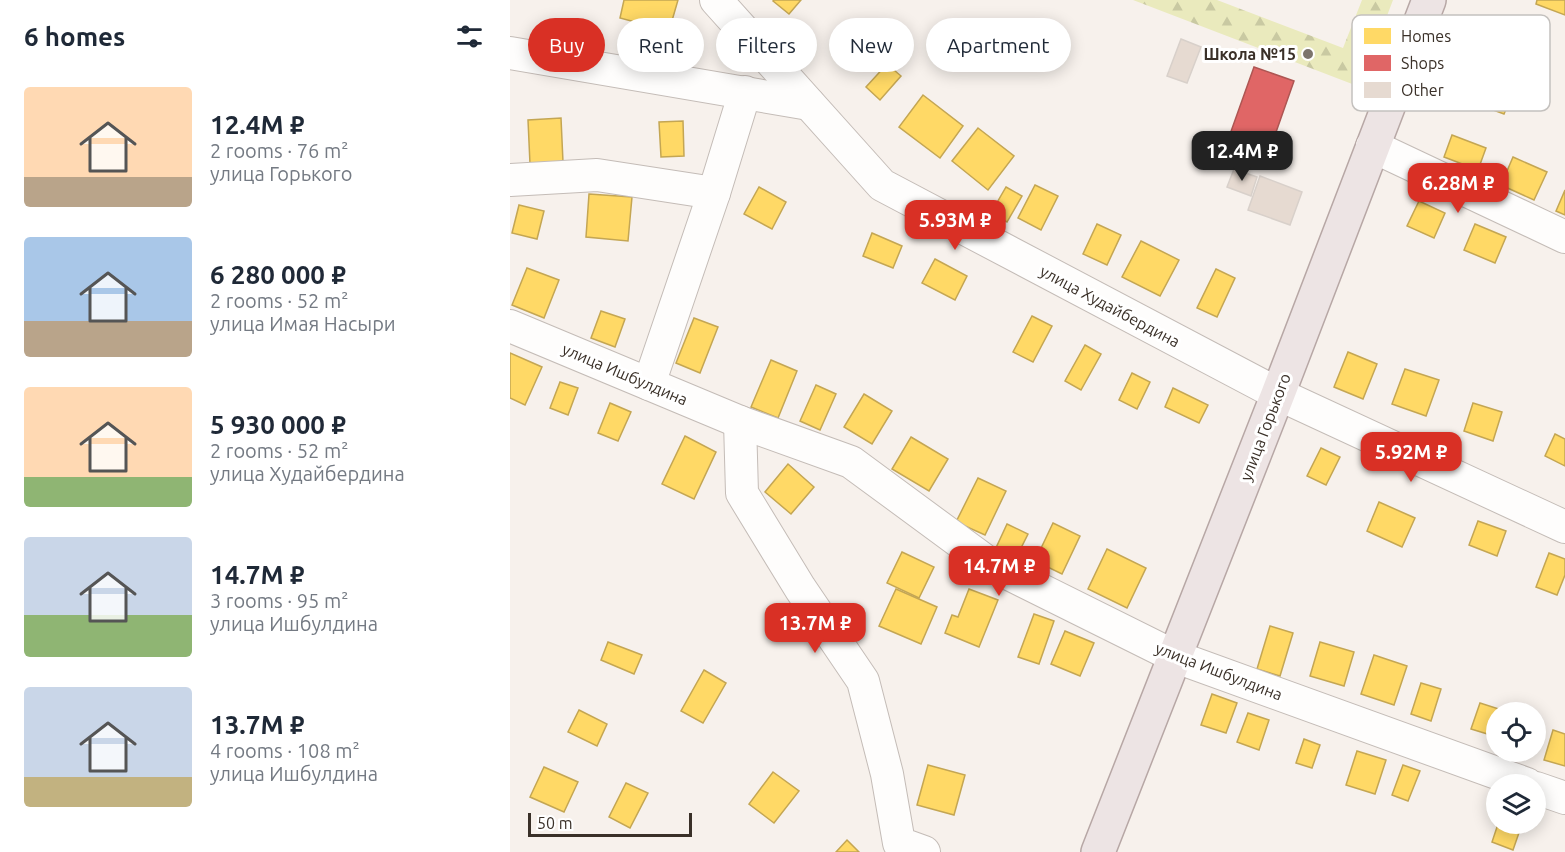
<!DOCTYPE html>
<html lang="en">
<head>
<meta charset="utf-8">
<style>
  body { margin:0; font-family:Ubuntu,sans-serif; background:#f2f2f3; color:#1f2937; height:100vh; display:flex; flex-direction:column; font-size:22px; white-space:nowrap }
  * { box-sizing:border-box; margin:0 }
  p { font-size:20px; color:#747a83 }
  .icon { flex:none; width:33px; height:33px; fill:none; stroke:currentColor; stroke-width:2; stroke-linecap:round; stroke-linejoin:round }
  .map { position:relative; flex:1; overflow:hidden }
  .drawer { display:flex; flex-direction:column; background:#fff; width:510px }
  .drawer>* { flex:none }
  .top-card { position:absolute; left:18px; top:18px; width:570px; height:54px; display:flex; gap:12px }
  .buttons { position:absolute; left:976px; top:702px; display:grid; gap:12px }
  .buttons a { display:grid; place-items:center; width:60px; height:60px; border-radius:50%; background:#fff; box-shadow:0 3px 15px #0003; font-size:30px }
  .scale { position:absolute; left:18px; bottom:15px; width:164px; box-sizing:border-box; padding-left:6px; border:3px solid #3a3028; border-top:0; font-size:16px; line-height:21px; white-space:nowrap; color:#3a3028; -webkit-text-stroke:4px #fff; paint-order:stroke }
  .price { position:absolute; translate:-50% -51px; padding:0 14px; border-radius:12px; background:#d93025; color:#fff; font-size:20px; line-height:39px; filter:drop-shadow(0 2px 3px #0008) }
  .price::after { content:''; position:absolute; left:50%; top:36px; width:18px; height:14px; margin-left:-9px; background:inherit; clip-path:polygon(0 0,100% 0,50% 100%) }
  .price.current { background:#222; color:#fff }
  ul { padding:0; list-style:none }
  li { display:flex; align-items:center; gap:18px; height:150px; padding:0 24px }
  li span { display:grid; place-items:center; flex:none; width:168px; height:120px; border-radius:6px; color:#555 }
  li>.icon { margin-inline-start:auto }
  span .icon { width:72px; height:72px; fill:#fffc; stroke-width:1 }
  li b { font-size:26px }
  h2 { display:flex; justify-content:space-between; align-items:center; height:72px; padding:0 24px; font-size:26px }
  .pill { padding:0 21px; border-radius:27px; background:#fff; box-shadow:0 3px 15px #0003; font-size:21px; line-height:54px }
  .pill.current { background:#d93025; color:#fff }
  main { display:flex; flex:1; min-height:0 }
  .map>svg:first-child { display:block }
</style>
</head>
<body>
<main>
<section class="drawer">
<h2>6 homes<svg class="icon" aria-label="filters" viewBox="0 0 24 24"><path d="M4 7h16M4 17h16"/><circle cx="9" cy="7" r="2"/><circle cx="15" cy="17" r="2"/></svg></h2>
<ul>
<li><span style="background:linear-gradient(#ffd9b3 75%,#b9a48a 0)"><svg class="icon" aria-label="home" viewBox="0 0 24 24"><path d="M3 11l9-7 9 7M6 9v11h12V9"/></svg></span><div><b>12.4M ₽</b><p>2 rooms · 76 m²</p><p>улица Горького</p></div></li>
<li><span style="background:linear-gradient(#a9c7e8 70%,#b9a48a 0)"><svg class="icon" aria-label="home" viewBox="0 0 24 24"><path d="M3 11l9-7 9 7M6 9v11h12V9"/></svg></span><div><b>6 280 000 ₽</b><p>2 rooms · 52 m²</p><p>улица Имая Насыри</p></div></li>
<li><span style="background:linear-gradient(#ffd9b3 75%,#8fb573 0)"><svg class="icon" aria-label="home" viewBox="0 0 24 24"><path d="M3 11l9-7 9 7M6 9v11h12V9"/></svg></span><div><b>5 930 000 ₽</b><p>2 rooms · 52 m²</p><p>улица Худайбердина</p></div></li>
<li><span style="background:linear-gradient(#c9d6e8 65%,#8fb573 0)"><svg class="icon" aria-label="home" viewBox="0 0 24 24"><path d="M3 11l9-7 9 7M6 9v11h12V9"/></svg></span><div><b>14.7M ₽</b><p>3 rooms · 95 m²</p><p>улица Ишбулдина</p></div></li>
<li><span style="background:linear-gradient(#c9d6e8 75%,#c2b280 0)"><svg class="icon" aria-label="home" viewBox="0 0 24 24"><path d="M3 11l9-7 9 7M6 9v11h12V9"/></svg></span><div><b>13.7M ₽</b><p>4 rooms · 108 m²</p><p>улица Ишбулдина</p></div></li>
</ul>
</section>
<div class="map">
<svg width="1055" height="852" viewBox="0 0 1055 852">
  <defs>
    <pattern id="forest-firs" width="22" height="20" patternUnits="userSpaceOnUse" patternTransform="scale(1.5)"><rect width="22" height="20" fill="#eaeabd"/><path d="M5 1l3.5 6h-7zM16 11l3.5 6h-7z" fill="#c9c9a2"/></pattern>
  </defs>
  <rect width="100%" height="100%" fill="#f7f1ec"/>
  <path fill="url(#forest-firs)" d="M623 0H707L833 48 852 0H883L850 87Z"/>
  <g fill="#ffd966" stroke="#c4a653" stroke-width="1.5">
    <path d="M114 0H168L159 31 110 18Z"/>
    <path d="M264 0H291L279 14 263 1Z"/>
    <path d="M1027 0H1055V15L1026 4Z"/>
    <path d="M377 64 391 76 370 100 356 87Z"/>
    <path d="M981 75 1006 85 994 114 970 105Z"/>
    <path d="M413 95 453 126 430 158 389 127Z"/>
    <path d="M51 118 53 162 20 164 18 120Z"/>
    <path d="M173 121 174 156 151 157 149 122Z"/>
    <path d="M468 128 504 156 478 190 442 161Z"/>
    <path d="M942 135 976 148 968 170 934 157Z"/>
    <path d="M1003 157 1037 172 1024 200 991 185Z"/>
    <path d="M525 185 548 196 531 230 508 218Z"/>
    <path d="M249 187 276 202 262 229 234 214Z"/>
    <path d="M496 187 512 196 497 222 481 213Z"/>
    <path d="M1055 190V215L1046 211Z"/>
    <path d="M79 194 122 197 118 241 76 237Z"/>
    <path d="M909 201 935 213 924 238 897 226Z"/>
    <path d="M9 205 34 211 27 239 2 233Z"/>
    <path d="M587 224 611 235 597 265 573 254Z"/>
    <path d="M965 224 996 237 985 263 954 250Z"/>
    <path d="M362 233 392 246 383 268 353 256Z"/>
    <path d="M631 241 669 260 650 296 612 277Z"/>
    <path d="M425 259 457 276 445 300 412 283Z"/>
    <path d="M17 268 49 280 34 318 2 305Z"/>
    <path d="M706 269 725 278 707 317 687 308Z"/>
    <path d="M91 311 115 319 105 347 81 338Z"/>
    <path d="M522 316 542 326 523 362 503 352Z"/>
    <path d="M184 318 208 327 190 373 166 363Z"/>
    <path d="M575 345 591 354 571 390 555 381Z"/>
    <path d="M838 352 867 364 853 399 824 387Z"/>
    <path d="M0 353 32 367 15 405 0 398Z"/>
    <path d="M261 360 287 371 268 418 241 407Z"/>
    <path d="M895 369 929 380 916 416 882 404Z"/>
    <path d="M622 373 640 382 627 409 609 400Z"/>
    <path d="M50 382 68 388 58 415 40 408Z"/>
    <path d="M306 385 326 394 310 430 290 421Z"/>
    <path d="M663 388 698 405 689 423 655 407Z"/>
    <path d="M354 394 382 411 362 444 334 427Z"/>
    <path d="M100 403 121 412 108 441 88 433Z"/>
    <path d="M963 403 992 412 983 441 954 431Z"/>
    <path d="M1045 434 1055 439V466L1035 456Z"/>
    <path d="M175 436 206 452 184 499 152 484Z"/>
    <path d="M401 437 438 459 419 491 382 469Z"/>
    <path d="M811 448 830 457 816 485 797 476Z"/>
    <path d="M278 464 304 487 281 514 255 492Z"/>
    <path d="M468 478 496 491 475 535 446 522Z"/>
    <path d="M869 502 905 518 892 547 857 531Z"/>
    <path d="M968 521 996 531 987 556 959 545Z"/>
    <path d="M543 523 570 536 552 574 525 561Z"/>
    <path d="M497 524 518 534 505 560 485 550Z"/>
    <path d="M597 549 636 568 617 608 578 589Z"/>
    <path d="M392 552 424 567 409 598 377 583Z"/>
    <path d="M1039 553 1055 559V575L1047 595 1026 587Z"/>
    <path d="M386 589 427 607 411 644 369 626Z"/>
    <path d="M459 589 488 600 469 647 435 633 442 615 448 617Z"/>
    <path d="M524 614 544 621 529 664 508 657Z"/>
    <path d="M760 626 783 633 770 676 747 669Z"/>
    <path d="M555 631 584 643 570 676 541 664Z"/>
    <path d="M98 642 132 655 124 674 91 660Z"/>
    <path d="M810 642 844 652 834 686 800 676Z"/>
    <path d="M864 655 897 666 884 705 851 694Z"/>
    <path d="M194 670 216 683 193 723 171 711Z"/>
    <path d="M911 683 931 689 921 721 901 714Z"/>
    <path d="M702 694 727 703 716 733 691 725Z"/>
    <path d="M970 703 992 710V712H987V726L984 736 961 729Z"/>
    <path d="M69 710 97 724 87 746 58 732Z"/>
    <path d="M738 713 759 720 749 750 727 742Z"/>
    <path d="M1043 730 1055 734V766L1034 760Z"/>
    <path d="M794 739 810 745 802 768 786 763Z"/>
    <path d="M847 751 876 760 865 794 836 785Z"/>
    <path d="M418 765 455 775 444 815 407 805Z"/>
    <path d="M893 765 910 771 898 801 882 795Z"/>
    <path d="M34 767 68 782 54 812 20 797Z"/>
    <path d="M263 772 289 791 264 823 239 804Z"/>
    <path d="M116 783 138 793 120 828 99 817Z"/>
    <path d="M988 824H1012L1003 850 982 842Z"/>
    <path d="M337 840 349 852H326Z"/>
  </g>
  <path fill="#e06666" stroke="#ae5653" stroke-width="1.5" d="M744 67 784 81 759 152 719 137Z"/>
  <g fill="#e6dad1" stroke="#d8d0ca" stroke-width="1.5">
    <path d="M671 39 691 47 677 83 657 76Z"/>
    <path d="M724 169 747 177 741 196 717 187Z"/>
    <path d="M750 176 792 192 780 225 738 210Z"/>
  </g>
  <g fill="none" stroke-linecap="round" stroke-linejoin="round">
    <defs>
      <g id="minor">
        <path d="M206 0 372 185 768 394 1055 527"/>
        <path d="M0 53 299 104"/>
        <path d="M862 146 1055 237"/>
        <path d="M0 180 87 175 204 193"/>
        <path d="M0 326 230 422 341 462 481 565 666 657 1017 784"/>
        <path d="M139 384 204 193 235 92"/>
        <path d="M230 422 232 493 290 588 353 681 377 774 389 843 414 852"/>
        <path d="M1026 788 1055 798"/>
      </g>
      <path id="major" d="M588 852 768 394 919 0"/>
    </defs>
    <use href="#minor" stroke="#c4bcb7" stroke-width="34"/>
    <use href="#major" stroke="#b7a7a5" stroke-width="36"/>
    <use href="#minor" stroke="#fefdfc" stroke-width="32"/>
    <use href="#major" stroke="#ede4e4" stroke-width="33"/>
  </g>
  <circle fill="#7c746d" stroke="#fff" stroke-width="2" cx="798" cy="54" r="6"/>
  <g text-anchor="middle" stroke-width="6" stroke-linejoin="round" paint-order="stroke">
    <g font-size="16" font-weight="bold" fill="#3a3028" stroke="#fff" text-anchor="end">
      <text x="786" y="60">Школа №15</text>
    </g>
    <g font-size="16" fill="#3a3028" stroke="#fff">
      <text transform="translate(600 306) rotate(28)" y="6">улица Худайбердина</text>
      <text transform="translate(115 374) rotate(23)" y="6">улица Ишбулдина</text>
      <text transform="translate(755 427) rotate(-69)" y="6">улица Горького</text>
      <text transform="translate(709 671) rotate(21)" y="6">улица Ишбулдина</text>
    </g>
  </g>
  <rect x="842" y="15" width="198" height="96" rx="9" fill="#fff" stroke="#c4c1be" stroke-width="1.5"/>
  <rect x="854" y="28" width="27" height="16" fill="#ffd966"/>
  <rect x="854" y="55" width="27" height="16" fill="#e06666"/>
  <rect x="854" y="82" width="27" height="16" fill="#e6dad1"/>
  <g font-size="16" fill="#3a3028">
    <text x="891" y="42">Homes</text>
    <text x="891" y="69">Shops</text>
    <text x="891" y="96">Other</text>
  </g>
</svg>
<div class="buttons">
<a><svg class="icon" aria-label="locate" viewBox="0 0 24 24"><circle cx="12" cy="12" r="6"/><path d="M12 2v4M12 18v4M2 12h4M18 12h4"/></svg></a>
<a><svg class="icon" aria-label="layers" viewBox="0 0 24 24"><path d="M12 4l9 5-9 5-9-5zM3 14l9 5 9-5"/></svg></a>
</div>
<div class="scale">50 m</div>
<b class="price current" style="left:732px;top:182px">12.4M ₽</b>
<b class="price" style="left:948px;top:214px">6.28M ₽</b>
<b class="price" style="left:445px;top:251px">5.93M ₽</b>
<b class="price" style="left:901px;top:483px">5.92M ₽</b>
<b class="price" style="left:489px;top:597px">14.7M ₽</b>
<b class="price" style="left:305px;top:654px">13.7M ₽</b>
<div class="top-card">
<a class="pill current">Buy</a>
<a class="pill">Rent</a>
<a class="pill">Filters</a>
<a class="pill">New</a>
<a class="pill">Apartment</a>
</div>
</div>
</main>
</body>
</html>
